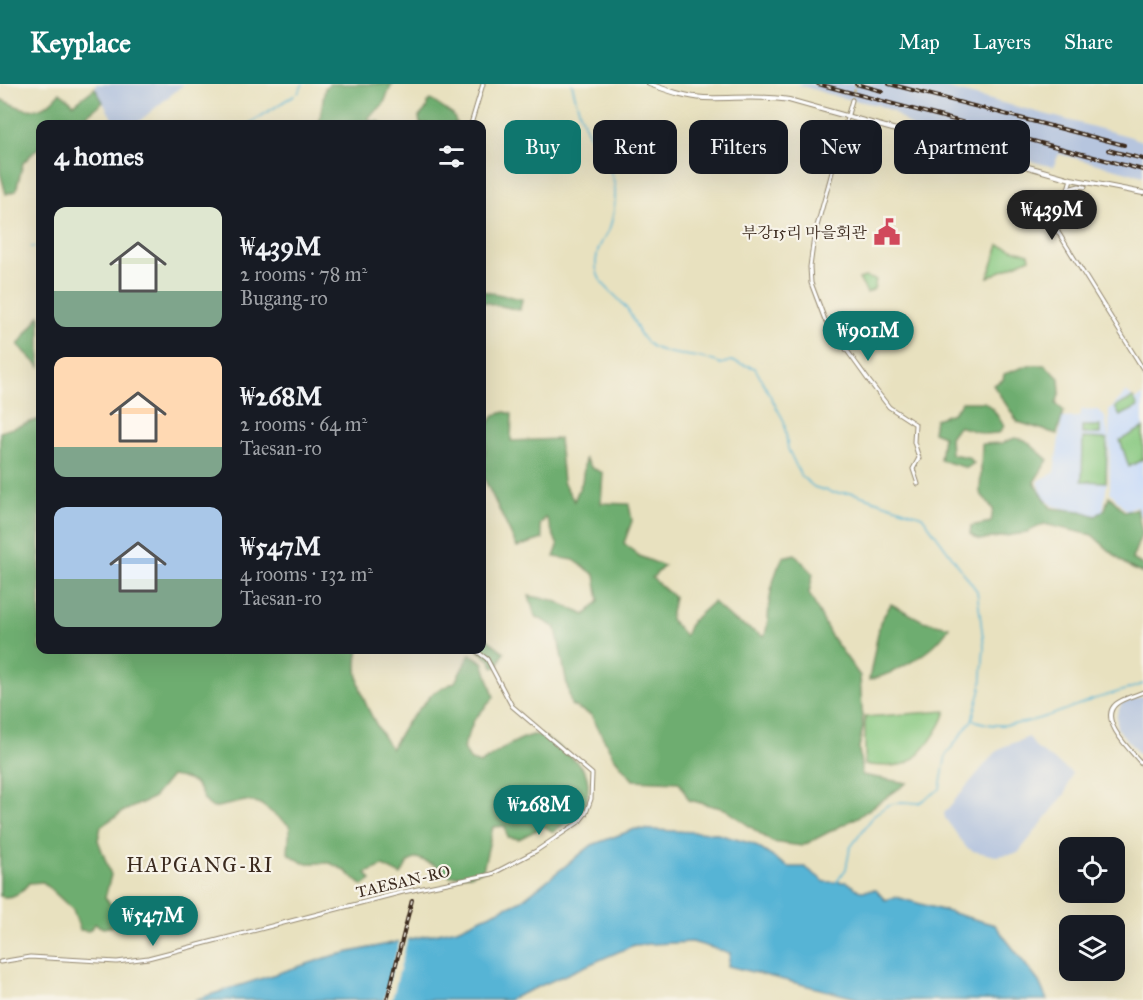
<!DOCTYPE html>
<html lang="en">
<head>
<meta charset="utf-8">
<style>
  body { margin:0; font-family:"IM FELL Great Primer","Noto Serif KR",serif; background:#20242c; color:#f1f3f6; height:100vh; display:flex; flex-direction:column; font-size:22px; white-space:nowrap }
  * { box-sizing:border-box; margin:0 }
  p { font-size:20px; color:#9ea1a6 }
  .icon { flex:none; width:33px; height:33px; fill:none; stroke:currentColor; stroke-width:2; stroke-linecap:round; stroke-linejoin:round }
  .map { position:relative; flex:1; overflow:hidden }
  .sheet { position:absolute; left:36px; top:36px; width:450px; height:534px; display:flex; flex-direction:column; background:#171b24; border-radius:12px; box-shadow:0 6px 24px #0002 }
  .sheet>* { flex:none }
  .banner { position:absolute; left:504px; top:36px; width:549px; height:54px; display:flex; gap:12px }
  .tools { position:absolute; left:1059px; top:753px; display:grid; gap:12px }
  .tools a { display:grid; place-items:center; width:66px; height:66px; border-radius:12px; background:#171b24; box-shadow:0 6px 24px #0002; font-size:30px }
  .price { position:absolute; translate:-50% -51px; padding:0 14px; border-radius:21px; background:#0f766e; color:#fff; font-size:20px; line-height:39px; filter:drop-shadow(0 2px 3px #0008) }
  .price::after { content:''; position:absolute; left:50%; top:36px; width:18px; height:14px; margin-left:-9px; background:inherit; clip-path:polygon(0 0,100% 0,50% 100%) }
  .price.current { background:#222; color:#fff }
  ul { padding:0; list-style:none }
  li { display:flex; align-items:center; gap:18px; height:150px; padding:0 18px }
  li span { display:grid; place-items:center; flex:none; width:168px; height:120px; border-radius:12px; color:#555 }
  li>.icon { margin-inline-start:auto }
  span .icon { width:72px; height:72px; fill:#fffc; stroke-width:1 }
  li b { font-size:26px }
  h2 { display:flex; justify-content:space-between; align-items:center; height:72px; padding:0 18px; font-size:26px }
  .chip { padding:0 21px; border-radius:12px; background:#171b24; box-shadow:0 6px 24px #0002; font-size:21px; line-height:54px }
  .chip.current { background:#0f766e; color:#fff }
  header { display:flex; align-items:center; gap:36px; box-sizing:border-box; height:84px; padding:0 30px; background:#0f766e; color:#fff }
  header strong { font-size:28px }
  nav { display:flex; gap:33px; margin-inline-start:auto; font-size:21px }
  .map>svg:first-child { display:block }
</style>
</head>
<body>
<header>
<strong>Keyplace</strong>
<nav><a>Map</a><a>Layers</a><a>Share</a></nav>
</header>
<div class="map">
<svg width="1143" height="916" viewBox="0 0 1143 916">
  <rect width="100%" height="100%" fill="#f7f3e8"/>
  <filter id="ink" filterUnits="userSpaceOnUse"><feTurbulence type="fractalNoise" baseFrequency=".0167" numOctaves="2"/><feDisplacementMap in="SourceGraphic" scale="12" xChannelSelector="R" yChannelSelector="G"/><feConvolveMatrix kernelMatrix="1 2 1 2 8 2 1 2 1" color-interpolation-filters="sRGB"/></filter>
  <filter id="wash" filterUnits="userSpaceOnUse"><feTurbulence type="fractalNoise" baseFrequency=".008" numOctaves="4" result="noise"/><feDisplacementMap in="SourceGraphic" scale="24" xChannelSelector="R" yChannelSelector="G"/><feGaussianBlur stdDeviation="1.35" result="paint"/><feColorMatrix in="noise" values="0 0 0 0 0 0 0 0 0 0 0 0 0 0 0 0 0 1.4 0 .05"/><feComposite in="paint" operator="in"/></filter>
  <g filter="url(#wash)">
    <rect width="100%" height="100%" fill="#e8e1bf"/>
    <g fill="#c9dcf9">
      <path d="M1126 308 1136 316 1143 311 1142 435 1136 422 1126 426 1110 408 1109 327Z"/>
      <path d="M1082 325 1098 326 1105 333 1109 355 1107 400 1103 426 1096 431 1054 422 1043 413 1038 397 1054 389 1062 334 1080 333Z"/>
    </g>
    <g fill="#b6c5de">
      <path d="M96 0H184L136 40 113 36 95 4Z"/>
      <path d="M796 0H930L1128 52 1143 57V92L1059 70 1053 83 913 44 892 27 878 21 838 13Z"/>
      <path d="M1143 612V675L1117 644V630L1122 619Z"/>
      <path d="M1029 653 1036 664 1072 689 1065 710 1018 769 996 772 973 767 966 763 945 734 944 729 993 671 1003 663Z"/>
    </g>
    <g fill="#88c981" stroke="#627a50" stroke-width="1.5">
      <path d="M999 161 1029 170 1030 174 988 193Z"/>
      <path d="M865 193 876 196 874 205 867 209 859 195Z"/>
      <path d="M1133 314 1138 323 1120 332 1115 323Z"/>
      <rect x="1082" y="342" width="18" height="8"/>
      <path d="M1143 344V375L1129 383 1120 356Z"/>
      <path d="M1083 354 1107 355 1106 398 1082 397Z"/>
      <path d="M946 627C941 644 923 670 907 679 897 684 877 681 865 681V633Z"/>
    </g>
    <g fill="#6ead6f" stroke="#546c46" stroke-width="1.5">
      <path d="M329 0H392L383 21 369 33V37H378L383 40H319L325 4Z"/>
      <path d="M95 4 103 18 76 40H40V62L23 79 16 107 6 110 0 88V15C26 27 41 33 60 8L74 20Z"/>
      <path d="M431 16 453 31 457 40H420L419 33 427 24V19Z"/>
      <path d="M482 207 522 215 520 226 482 218Z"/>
      <path d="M40 231V283L18 261Z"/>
      <path d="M1029 281H1045L1059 294 1060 308 1056 320 1064 327 1057 350 1018 338 993 301 1003 296 1004 290Z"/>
      <path d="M962 318H984L993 325 1004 342 999 349 985 350 958 342 950 353 951 370 968 373 974 379 967 384 940 376 943 352 933 348 935 335 953 329Z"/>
      <path d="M505 328 512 330 511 357 559 355 563 398 574 417 582 398 585 375 592 384 603 389 601 419 629 420 632 437 624 459 639 472 664 482 652 494 674 513 670 535 685 552 691 538 713 518 733 536 764 553C769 541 768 532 769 520 771 504 775 487 783 473L795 470 813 490 809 509 831 552 860 592 863 643 859 664 862 691 907 699 858 733 802 762 772 758 725 725 689 716 679 698 633 696 613 672 591 631 571 621 556 544 535 532 529 512 553 516 585 531 599 517 595 491 574 476 554 473 558 462 546 433 540 441 543 455 517 463 482 390 488 341 494 331Z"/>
      <path d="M40 335V566H359C350 599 373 637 391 665L405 641 434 608 455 598 470 570 483 578 494 613 474 636 463 664 471 677 480 680C497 669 513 656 533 651 545 649 578 677 585 688 590 698 588 714 585 724L553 748 544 742 519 755 507 753 505 742 493 743 483 786 470 791 450 792 435 781 417 774 408 778 401 791 383 782 366 789 371 796 363 802 344 786 330 779H303L288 769 290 742 259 719 245 717 213 724C192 710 211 698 171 692L153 714 124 727 101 742 98 756 111 791 105 814 119 829 121 841 103 844 95 840 89 847 80 846 73 826 43 798 29 799C22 808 12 816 0 812V348Z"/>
      <path d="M1015 354 1025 356 1048 376 1034 398 1051 424 1081 427 1096 432 1105 425 1109 412 1125 428 1137 424 1142 449 1132 475 1143 481V490L1127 482 1092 451 1044 440 1025 449 980 456 970 450 971 442 991 438 993 425 980 409 982 360 1002 359Z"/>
      <path d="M891 520 923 537 949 543C934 569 896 589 869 596L880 538Z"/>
      <path d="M482 551 504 568 498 582 494 584 490 576 477 566H482Z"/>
    </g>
    <path fill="#56b4d5" stroke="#486f7a" stroke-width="1.5" d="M635 745 714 749 753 760 788 783H805L825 798H847L860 807 876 806 885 816 896 813 995 841 1039 898 1047 916H864L728 882 730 869 692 858 634 861 508 916H194L332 872 457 845 522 816 592 761Z"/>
    <path fill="#e8e1bf" d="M408 853 392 916H384L400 855Z"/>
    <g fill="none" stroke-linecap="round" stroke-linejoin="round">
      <g stroke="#56b4d5" stroke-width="1.5">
        <path d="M572 0C576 18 583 40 592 56 601 71 614 87 615 105 616 117 613 135 609 146 605 154 598 161 597 171 591 200 614 206 626 224 636 236 637 253 651 262 672 274 700 269 721 280L731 277 755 284 784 337 788 365 801 392 814 403 834 409H853L922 432 977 507 984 562 981 605 972 636 946 671 940 705 919 719 901 718 888 721 875 730 850 764 846 785 836 799"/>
        <path d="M298 9 303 0"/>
        <path d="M249 40 294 11"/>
        <path d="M31 163H40"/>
        <path d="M974 636C1011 652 1059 627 1094 615 1110 610 1127 606 1143 600"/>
      </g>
    </g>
  </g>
  <g filter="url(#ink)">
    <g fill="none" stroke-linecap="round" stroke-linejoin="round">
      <path stroke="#c5bc9f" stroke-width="3" stroke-dasharray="3 1.5" stroke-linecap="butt" d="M852 16 856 0"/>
      <defs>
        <g id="tertiary">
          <path d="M852 16 814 153 810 183 811 199 825 236 869 297 889 323 915 340 914 358 919 374 913 385 918 400"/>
          <path d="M471 40 483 0"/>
          <path d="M1071 95 1057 142 1058 148 1143 285"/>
          <path d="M1068 105 1079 102 1085 103"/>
          <path d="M1143 608C1134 612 1123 614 1116 620 1097 636 1133 669 1143 681"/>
          <path d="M0 878 30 873 117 878 148 874 403 808 492 790 536 767 579 738 586 729 591 715 592 690 512 622 487 575 475 566"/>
        </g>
        <path id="secondary" d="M649 0C667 6 685 13 704 14 733 15 760 11 789 16L1071 95 1143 109"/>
      </defs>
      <use href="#tertiary" stroke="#92866e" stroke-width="5"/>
      <use href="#secondary" stroke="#92866e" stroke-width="6"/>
      <use href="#tertiary" stroke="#fff" stroke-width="3"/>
      <use href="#secondary" stroke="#fff" stroke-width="4"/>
      <defs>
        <g id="rail">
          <path d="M818 0 1143 86"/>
          <path d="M856 0 882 7"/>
          <path d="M889 0 1124 61"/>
          <path d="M1108 66 1143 75"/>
          <path d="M387 916 412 816"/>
        </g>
      </defs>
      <use href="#rail" stroke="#3b2a1e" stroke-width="4"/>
      <use href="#rail" stroke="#f7f3e8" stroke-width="1.5" stroke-dasharray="4.5" stroke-linecap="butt"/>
    </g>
  </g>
  <defs>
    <symbol id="civic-bare" viewBox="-9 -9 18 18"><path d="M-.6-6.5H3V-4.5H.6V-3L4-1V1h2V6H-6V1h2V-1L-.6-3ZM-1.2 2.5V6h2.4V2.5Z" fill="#d1495b" stroke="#f7f3e8" stroke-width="2.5" paint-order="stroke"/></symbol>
  </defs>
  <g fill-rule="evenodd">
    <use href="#civic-bare" x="868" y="129" width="38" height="38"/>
  </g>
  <g text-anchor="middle" stroke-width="4.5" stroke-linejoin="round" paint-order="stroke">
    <g font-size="16" fill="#3b2a1e" stroke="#f7f3e8" text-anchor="end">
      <text x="867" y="154">부강15리 마을회관</text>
    </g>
    <g font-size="16" fill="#3b2a1e" stroke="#f7f3e8">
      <text transform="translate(403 797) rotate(-13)" y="6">TAESAN-RO</text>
    </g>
    <g font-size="20" letter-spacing="1.5" fill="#3b2a1e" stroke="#f7f3e8">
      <text x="200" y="788">HAPGANG-RI</text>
    </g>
  </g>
</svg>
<div class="tools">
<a><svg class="icon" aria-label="locate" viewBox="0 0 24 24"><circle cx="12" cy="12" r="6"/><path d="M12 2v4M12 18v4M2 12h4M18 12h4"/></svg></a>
<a><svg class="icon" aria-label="layers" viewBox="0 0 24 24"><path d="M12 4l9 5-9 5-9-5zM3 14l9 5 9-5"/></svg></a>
</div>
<b class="price current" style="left:1052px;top:157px">₩439M</b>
<b class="price" style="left:868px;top:278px">₩901M</b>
<b class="price" style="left:539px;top:752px">₩268M</b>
<b class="price" style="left:153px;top:863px">₩547M</b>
<div class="banner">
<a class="chip current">Buy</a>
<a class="chip">Rent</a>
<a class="chip">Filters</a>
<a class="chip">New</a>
<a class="chip">Apartment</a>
</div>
<section class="sheet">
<h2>4 homes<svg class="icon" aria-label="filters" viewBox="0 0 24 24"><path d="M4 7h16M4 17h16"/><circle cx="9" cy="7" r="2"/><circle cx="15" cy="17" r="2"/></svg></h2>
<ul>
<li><span style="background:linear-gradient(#dfe7d0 70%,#7fa58c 0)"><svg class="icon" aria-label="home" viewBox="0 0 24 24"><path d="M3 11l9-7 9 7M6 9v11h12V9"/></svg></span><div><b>₩439M</b><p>2 rooms · 78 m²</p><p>Bugang-ro</p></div></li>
<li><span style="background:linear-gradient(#ffd9b3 75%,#7fa58c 0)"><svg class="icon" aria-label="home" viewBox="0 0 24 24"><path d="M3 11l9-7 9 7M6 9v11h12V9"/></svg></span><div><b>₩268M</b><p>2 rooms · 64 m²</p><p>Taesan-ro</p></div></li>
<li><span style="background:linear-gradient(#a9c7e8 60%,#7fa58c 0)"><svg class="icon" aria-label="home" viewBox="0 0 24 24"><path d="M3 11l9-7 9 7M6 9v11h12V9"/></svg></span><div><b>₩547M</b><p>4 rooms · 132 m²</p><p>Taesan-ro</p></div></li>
</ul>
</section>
</div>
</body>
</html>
